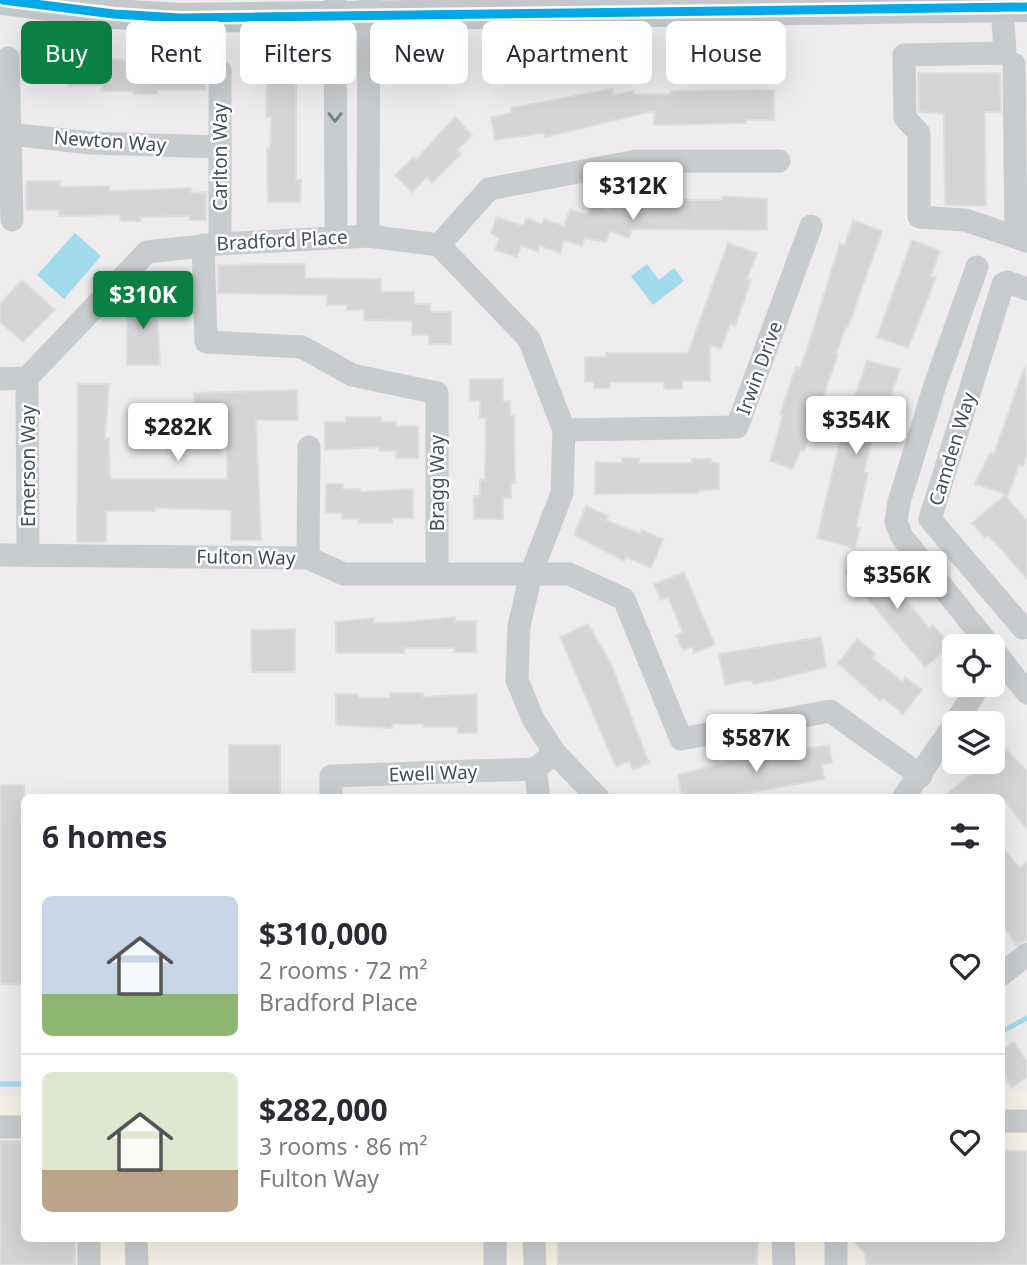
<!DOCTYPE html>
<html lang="en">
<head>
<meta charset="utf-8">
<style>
  body { margin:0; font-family:"Noto Sans",sans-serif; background:#f2f2f3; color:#2b2b33; height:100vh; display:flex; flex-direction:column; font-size:26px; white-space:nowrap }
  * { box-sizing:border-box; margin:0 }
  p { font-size:23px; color:#7c7c81 }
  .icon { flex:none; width:38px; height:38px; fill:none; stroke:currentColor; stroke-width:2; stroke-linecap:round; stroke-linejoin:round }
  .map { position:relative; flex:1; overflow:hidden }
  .drawer { position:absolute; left:21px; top:794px; width:984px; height:448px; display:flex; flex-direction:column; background:#fff; border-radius:10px; box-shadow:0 7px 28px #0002 }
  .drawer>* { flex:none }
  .hud { position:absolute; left:21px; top:21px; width:985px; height:63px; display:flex; gap:14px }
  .buttons { position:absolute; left:942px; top:634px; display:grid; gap:14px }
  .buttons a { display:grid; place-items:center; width:63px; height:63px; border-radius:10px; background:#fff; box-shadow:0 7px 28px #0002; font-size:35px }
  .price { position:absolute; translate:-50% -60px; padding:0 16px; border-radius:7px; background:#fff; color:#222; font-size:23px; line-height:46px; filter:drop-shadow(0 2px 4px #0008) }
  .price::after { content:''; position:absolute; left:50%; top:42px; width:21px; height:16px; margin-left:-10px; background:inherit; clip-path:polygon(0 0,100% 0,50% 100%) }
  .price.active { background:#0b8043; color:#fff }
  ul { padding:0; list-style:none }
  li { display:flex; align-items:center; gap:21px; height:175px; padding:0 21px }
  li+li { border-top:2px solid #e1e1e2 }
  li span { display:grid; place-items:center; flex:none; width:196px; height:140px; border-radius:10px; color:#555 }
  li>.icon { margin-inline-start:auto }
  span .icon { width:84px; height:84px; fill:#fffc; stroke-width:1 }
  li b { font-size:30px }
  h2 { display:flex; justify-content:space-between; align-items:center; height:84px; padding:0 21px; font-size:30px }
  .tag { padding:0 24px; border-radius:10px; background:#fff; box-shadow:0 7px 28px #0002; font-size:24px; line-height:63px }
  .tag.active { background:#0b8043; color:#fff }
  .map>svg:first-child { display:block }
</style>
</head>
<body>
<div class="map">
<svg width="1027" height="1265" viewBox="0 0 1027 1265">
  <rect width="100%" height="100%" fill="#eeecec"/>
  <path fill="#f6f1e6" d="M1001 1091H1027V1265H0V1096H24V1239H1001Z"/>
  <g fill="#a2dbed">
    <path d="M75 233 101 256 64 299 37 275Z"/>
    <path d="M647 264 659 280 674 268 684 281 653 305 631 276Z"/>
  </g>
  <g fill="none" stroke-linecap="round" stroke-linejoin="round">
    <g stroke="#a2dbed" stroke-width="5">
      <path d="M1001 1032 1027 1018"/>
      <path d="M0 1084H24"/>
    </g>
  </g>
  <g fill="#d5d4d7" stroke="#dfdedf" stroke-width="2">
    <path d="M20 51 70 54V58L123 60V62H205L206 90H157V94H134V91H101V86H69V83H35V80H23Z"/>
    <path d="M267 62H296V180H301L300 202H268L267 148H270L271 117H266Z"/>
    <path d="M918 73H1000L1001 112H985L986 206 945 205 944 114 919 112Z"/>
    <path d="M612 89 613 95 633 91V94H671V91L774 90V120H746V123L654 125V111L545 137 544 133 495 140 491 117 512 113 511 108Z"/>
    <path d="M455 117 472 135 457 150 461 154 432 183 427 177 412 192 395 175 414 157 416 160Z"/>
    <path d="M26 181H60V187L109 186V191L191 188V193L206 192V220H189V216L140 217V221H120V215L59 216V210H26Z"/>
    <path d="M616 196 628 200 651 201V196L669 197V200H722V196L767 199V230L632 229 629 238 610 231 606 242 585 238 582 246 564 240 560 253 540 246 538 252 521 245 517 257 495 250 499 239 491 233 497 217 523 226 526 218 542 224 544 219 564 226 570 209 587 215 591 204 611 211Z"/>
    <path d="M853 220 882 231 848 327 846 326 836 354H838L804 451 801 450 792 469 770 461 783 415 780 414 796 367 800 369 809 343 840 243 845 245Z"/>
    <path d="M912 240 940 251 931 276 936 277 908 348 877 337Z"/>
    <path d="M728 243 757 253 747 279 751 280 735 326 730 324 721 349 710 345V381H682V389H664V382H610V388H594V382H585V357H606V353H688Z"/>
    <path d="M305 264V278L381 279V292H414V304H430V312H451V344H429V335H412V321L364 320V310H347V305H327V295L218 293V265Z"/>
    <path d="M22 280 55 310 23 342 0 322V304Z"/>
    <path d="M127 295H156L160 365H127Z"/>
    <path d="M867 361 900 369 882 420 877 419 864 472 868 473 856 527 860 528 855 548 817 538 841 436Z"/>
    <path d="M1025 365 1027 454 1023 466 1019 465 1008 495 975 484 990 453 994 454Z"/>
    <path d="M470 379H503V401H510V416H514L515 483H511V498H503V519H474V496H480V480H485L486 418H480V401H470Z"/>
    <path d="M78 384H109L105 438H109L110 479H227V423H194V393L297 390 298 420H256L261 540H231V510L155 508V511H106V542H77Z"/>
    <path d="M346 417H381V422H396V426H418V458H396V451H379V447L325 450V422H346Z"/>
    <path d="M622 458H639V463H692V459H711V462L719 463V489L698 491V493L595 494V462L622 463Z"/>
    <path d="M326 484H343V489H360V492L413 489V518H392V523H359V519H342V513H326Z"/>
    <path d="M1005 495 1027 521V579L999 547 988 536 985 538 972 523Z"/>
    <path d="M586 506 608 516 606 520 640 534 642 530 663 539 651 568 626 557 624 561 574 535Z"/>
    <path d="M866 554 884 575 887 573 898 585 895 587 929 628 933 625 945 639 942 642 947 648 925 667 845 572Z"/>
    <path d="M684 572 715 645 694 653 692 647 683 650 676 635 683 632 668 597 661 600 654 584Z"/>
    <path d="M455 617V621H476V652H454V648H404V653H336V622L374 618V623L406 622Z"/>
    <path d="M588 624 611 664 649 763 633 770 629 761 616 767 560 637Z"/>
    <path d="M295 629V672H252L251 630Z"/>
    <path d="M821 637 826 667 770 681 753 684 752 680 725 685 719 654Z"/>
    <path d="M857 639 876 654 872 658 902 681 905 677 922 690 903 714 883 698 880 701 838 663Z"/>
    <path d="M390 693H423V697L477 694V733H458L457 727H423V724H392V728L336 725V694H358V698H390Z"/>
    <path d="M992 735 1027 771V829L1002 798H942L975 771 968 761H992Z"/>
    <rect x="229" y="745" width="51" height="53"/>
    <path d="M829 745 832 763 822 765 824 779 721 798H682L678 775 734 760Z"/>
    <rect x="0" y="785" width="24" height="199"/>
    <path d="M1001 846 1020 868 1027 862V940L1016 945 1001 922Z"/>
    <path d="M1014 1042 1027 1062V1077L1012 1087 1001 1071V1050Z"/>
    <path d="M0 1141H24V1239H75V1265H0Z"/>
    <path d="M1001 1151H1027V1265H866L865 1253 852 1239H1001Z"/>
    <path d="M558 1239H758L757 1265H558Z"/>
  </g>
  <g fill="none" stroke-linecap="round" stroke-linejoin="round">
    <g stroke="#c9ccce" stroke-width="23">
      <path d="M335 0 336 237"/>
      <path d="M1002 7 1005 53 904 55 905 118 919 133V217L965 220 1027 241"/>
      <path d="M8 58 12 220"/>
      <path d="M1014 64 1016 237"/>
      <path d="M220 71V244"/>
      <path d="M0 133 91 143 220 147"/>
      <path d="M368 236 369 0"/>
      <path d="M203 245 206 342 302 347 352 375 437 393V573"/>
      <path d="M439 245 489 189 636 161H779"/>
      <path d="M977 267 935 385 899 502 896 522 902 537 990 646"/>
      <path d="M27 378 28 554"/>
      <path d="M0 379 27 378 147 252 220 244 368 236 439 245 529 339 564 430 562 493 531 574 519 626 517 680 533 719 555 753 598 798"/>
      <path d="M564 430 737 427 811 226"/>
      <path d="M0 555 308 558 344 574H569L624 599 681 739 830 711 921 776"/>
      <path d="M308 558 309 447"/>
      <path d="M1023 628 930 519 1003 284 1007 282 1027 289"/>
      <path d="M992 648 1027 693"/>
      <path d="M955 723 980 684"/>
      <path d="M535 769 539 798"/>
      <path d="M331 798V776L535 769 555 753"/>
      <path d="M903 798 954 725"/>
      <path d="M1001 975 1027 954"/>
      <path d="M1001 1121H1027"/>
      <path d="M0 1127H24"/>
      <path d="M89 1239V1265"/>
      <path d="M136 1239 137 1265"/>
      <path d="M495 1239V1265"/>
      <path d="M534 1239 535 1265"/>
      <path d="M783 1239 784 1265"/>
      <path d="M836 1239V1265"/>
    </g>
    <path stroke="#c4c7cc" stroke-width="30" d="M3 0 114 14 180 18 1027 7"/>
    <defs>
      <path id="bus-1" d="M3 0 114 14 180 18 1027 7"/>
    </defs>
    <use href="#bus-1" stroke="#fff" stroke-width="14"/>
    <use href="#bus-1" stroke="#03aaea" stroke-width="9"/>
  </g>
  <defs><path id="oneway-chevron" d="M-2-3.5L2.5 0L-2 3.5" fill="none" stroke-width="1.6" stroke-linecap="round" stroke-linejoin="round" transform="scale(1.75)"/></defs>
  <use stroke="#737a83" href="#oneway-chevron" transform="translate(335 117) rotate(90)"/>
  <g text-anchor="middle" stroke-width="5" stroke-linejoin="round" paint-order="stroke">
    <g font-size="19" fill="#444e5a" stroke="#fff">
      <text transform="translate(110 141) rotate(4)" y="7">Newton Way</text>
      <text transform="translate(220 157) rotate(-90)" y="7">Carlton Way</text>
      <text transform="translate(282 240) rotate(-3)" y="7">Bradford Place</text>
      <text transform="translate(759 368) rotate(-70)" y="7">Irwin Drive</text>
      <text transform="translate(952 449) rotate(-73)" y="7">Camden Way</text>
      <text transform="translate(28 466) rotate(-90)" y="7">Emerson Way</text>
      <text transform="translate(437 483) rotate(-90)" y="7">Bragg Way</text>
      <text transform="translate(246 557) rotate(1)" y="7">Fulton Way</text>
      <text transform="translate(433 773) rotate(-2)" y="7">Ewell Way</text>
    </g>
  </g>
</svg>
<div class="buttons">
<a><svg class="icon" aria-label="locate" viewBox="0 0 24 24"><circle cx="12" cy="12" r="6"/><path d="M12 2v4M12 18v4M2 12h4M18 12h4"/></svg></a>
<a><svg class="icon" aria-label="layers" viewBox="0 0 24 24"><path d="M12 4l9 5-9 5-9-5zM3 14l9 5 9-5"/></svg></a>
</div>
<b class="price" style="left:633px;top:222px">$312K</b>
<b class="price active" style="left:143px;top:331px">$310K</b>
<b class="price" style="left:856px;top:456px">$354K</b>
<b class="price" style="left:178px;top:463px">$282K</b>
<b class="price" style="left:897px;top:611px">$356K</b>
<b class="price" style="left:756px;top:774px">$587K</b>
<div class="hud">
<a class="tag active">Buy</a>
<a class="tag">Rent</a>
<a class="tag">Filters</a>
<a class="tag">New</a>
<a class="tag">Apartment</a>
<a class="tag">House</a>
</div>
<section class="drawer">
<h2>6 homes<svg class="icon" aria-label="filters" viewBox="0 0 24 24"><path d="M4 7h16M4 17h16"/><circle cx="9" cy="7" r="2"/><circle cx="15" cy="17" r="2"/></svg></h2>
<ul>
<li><span style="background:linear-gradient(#c9d6e8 70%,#8fb573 0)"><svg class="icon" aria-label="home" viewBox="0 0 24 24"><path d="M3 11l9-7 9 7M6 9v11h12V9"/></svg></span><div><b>$310,000</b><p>2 rooms · 72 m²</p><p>Bradford Place</p></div><svg class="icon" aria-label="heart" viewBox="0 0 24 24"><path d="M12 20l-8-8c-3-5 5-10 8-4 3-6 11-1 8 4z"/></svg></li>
<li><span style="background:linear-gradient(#dfe7d0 70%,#b9a48a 0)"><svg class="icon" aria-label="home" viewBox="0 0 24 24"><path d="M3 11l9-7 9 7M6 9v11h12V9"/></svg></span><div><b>$282,000</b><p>3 rooms · 86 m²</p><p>Fulton Way</p></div><svg class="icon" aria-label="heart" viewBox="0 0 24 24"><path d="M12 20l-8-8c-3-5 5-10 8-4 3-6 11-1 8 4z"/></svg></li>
</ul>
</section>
</div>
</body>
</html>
